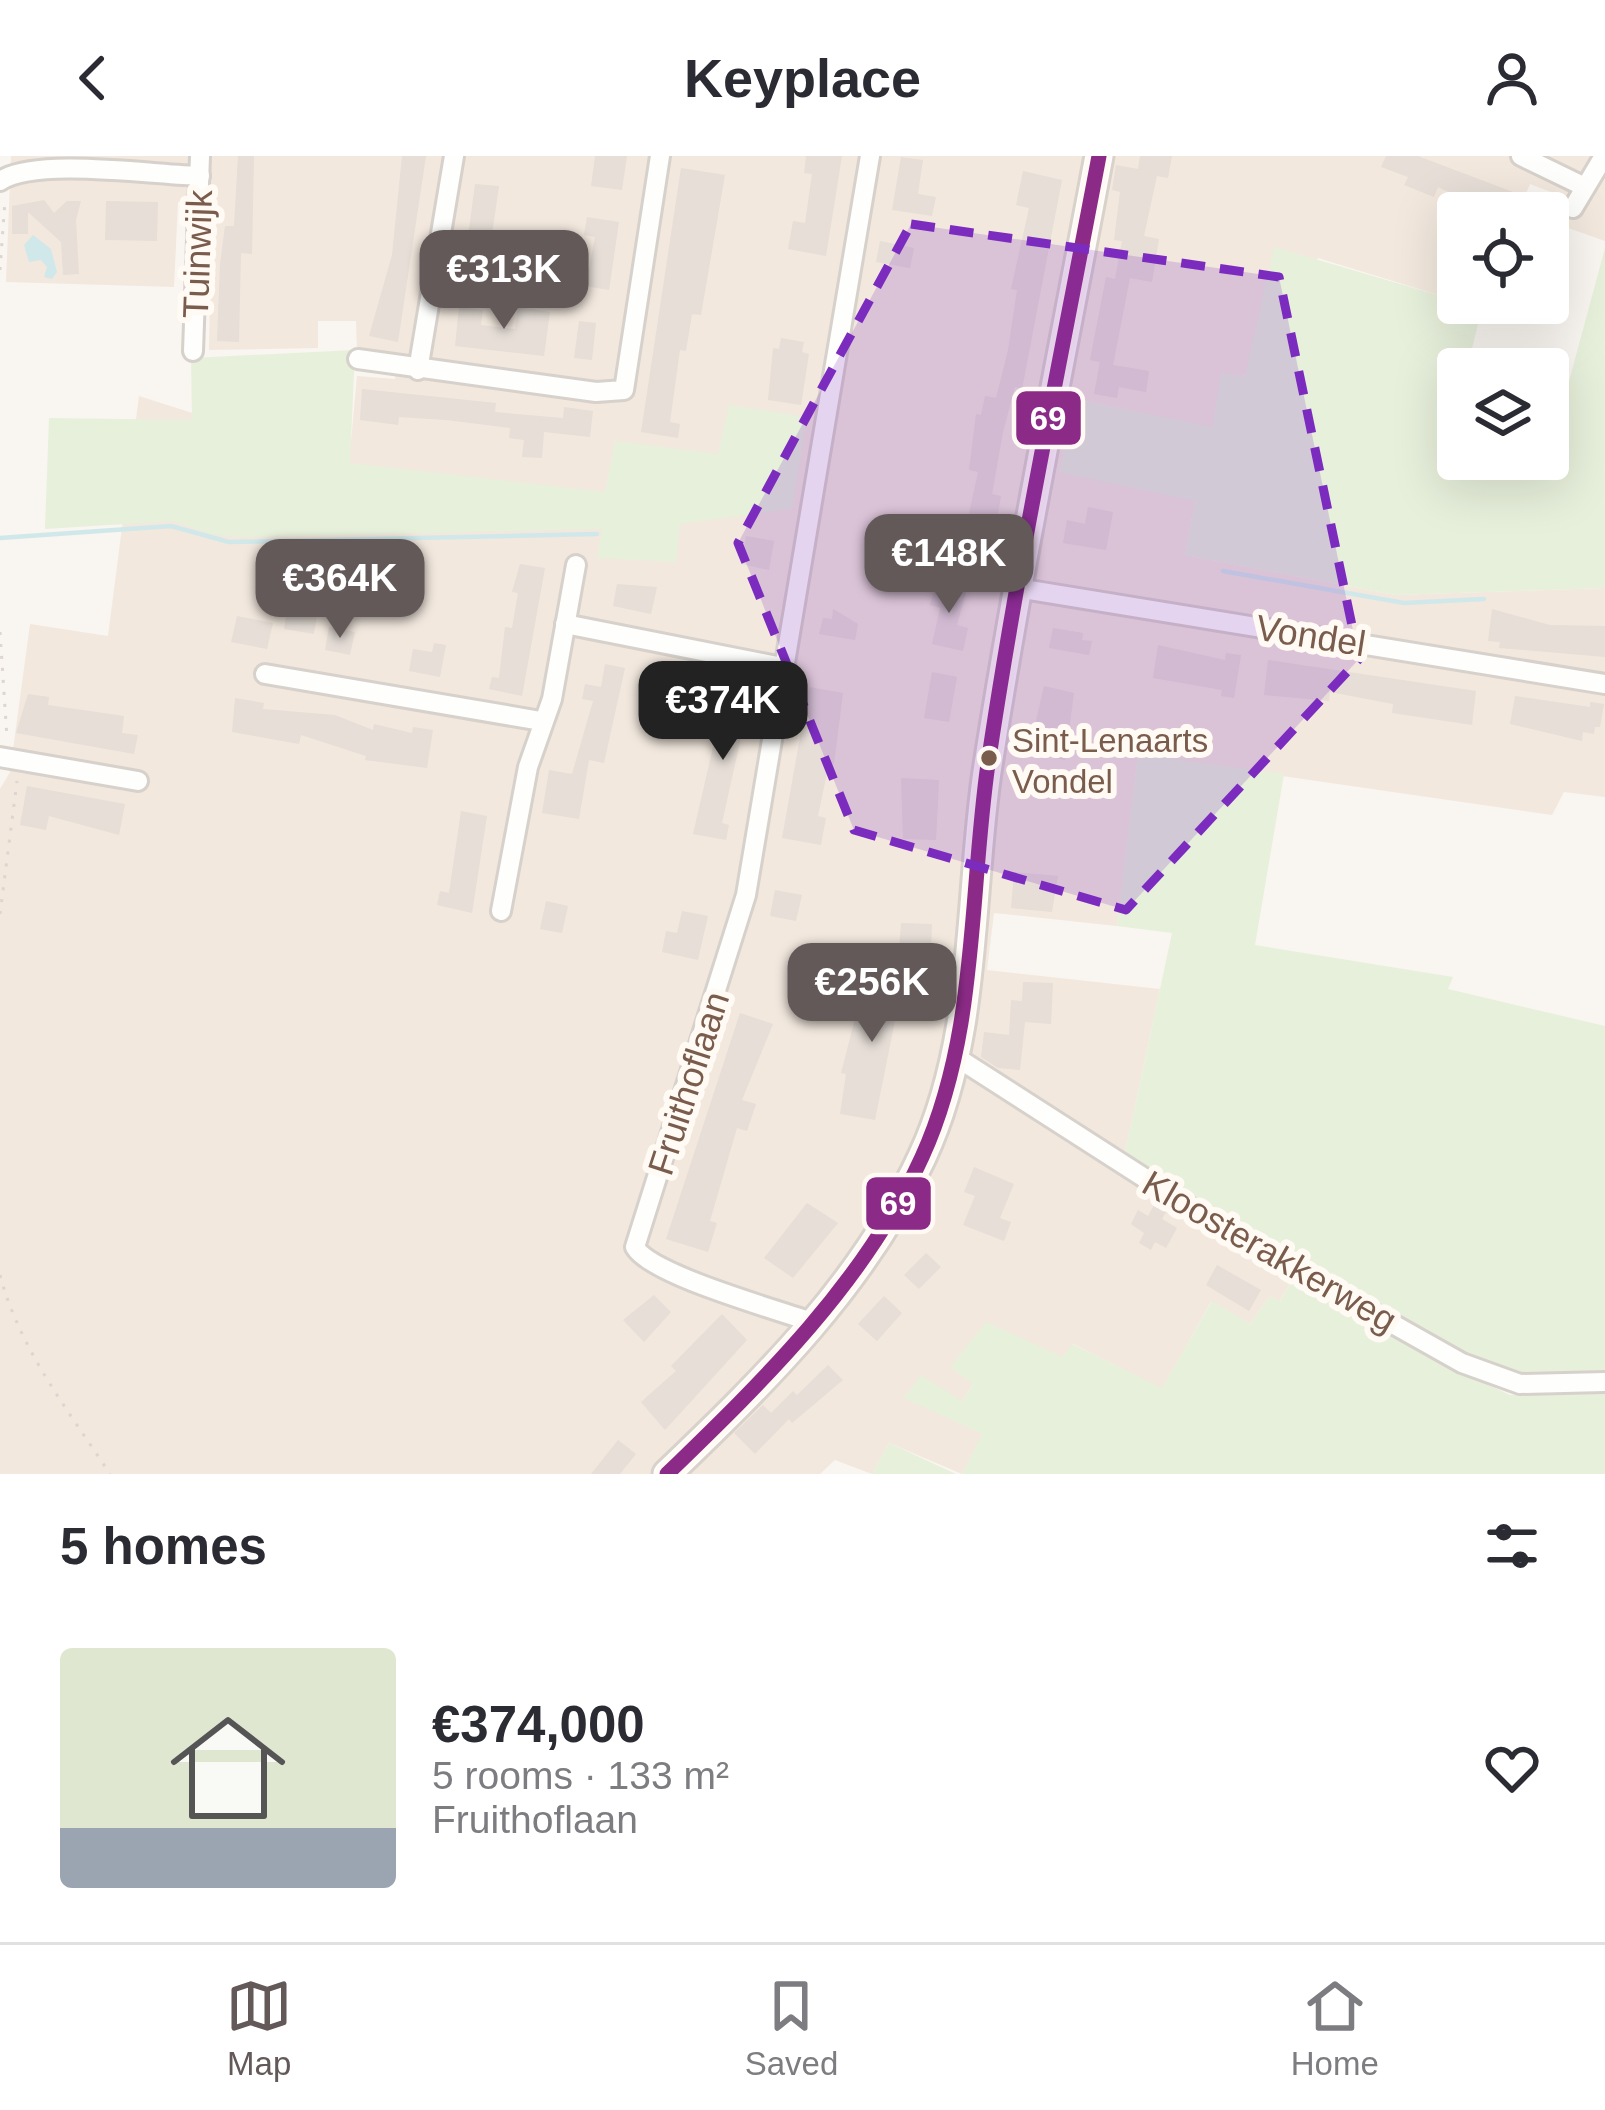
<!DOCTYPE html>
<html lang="en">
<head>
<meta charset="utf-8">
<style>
  body { margin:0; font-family:Helvetica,sans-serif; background:#f7f7f7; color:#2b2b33; height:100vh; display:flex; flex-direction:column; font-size:45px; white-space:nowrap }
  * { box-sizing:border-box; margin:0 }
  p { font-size:39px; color:#7c7c81 }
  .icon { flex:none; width:66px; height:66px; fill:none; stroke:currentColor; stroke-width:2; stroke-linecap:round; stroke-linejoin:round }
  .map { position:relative; height:1318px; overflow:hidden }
  .details { display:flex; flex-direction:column; background:#fff; flex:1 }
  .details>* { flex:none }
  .fabs { position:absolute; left:1437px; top:36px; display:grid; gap:24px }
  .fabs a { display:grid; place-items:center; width:132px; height:132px; border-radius:12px; background:#fff; box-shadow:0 12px 48px #0002; font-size:60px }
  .price { position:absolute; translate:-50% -102px; padding:0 27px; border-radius:24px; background:#625958; color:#fff; font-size:39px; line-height:78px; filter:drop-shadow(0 3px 6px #0008) }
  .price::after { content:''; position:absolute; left:50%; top:72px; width:36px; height:27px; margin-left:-18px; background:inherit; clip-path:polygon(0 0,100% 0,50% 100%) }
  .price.selected { background:#222; color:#fff }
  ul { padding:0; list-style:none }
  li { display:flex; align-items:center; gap:36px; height:300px; padding:0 60px }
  li span { display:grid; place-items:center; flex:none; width:336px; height:240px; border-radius:12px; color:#555 }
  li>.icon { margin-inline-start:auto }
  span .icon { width:144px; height:144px; fill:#fffc; stroke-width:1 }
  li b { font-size:51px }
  h2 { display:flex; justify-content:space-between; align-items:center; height:144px; padding:0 60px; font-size:51px }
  header { display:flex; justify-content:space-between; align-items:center; height:156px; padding:0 60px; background:#fff; font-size:54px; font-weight:700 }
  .tab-bar { display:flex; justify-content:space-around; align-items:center; height:168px; border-top:3px solid #e1e1e2; background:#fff; font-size:33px; color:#7c7c81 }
  .tab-bar a { display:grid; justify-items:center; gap:6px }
  .tab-bar .selected { color:#625958 }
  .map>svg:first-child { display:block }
</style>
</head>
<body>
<header><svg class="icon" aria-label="back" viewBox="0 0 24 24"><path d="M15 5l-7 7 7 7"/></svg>Keyplace<svg class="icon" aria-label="person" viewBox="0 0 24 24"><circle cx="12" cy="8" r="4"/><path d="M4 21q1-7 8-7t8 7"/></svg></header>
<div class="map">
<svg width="1605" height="1318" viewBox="0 0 1605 1318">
  <rect width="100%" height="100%" fill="#f9f5f0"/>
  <path fill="#f2e8de" d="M11 0H1605V85L1554 67 1564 41 1530 28 1518 57H1458V145L1318 102 1212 272 1076 243 1195 345 1185 399 1395 439 1605 432V641L1564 636 1552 659 1138 599 1117 770 994 757 987 814 1160 833 1125 997 1116 1015 1293 1123 1279 1146 1270 1140 1250 1168 1211 1146 1162 1233 1073 1188 1063 1201 973 1228 962 1245 904 1241 983 1278 962 1318 889 1287 872 1318 835 1304 820 1318H0V633L10 616 30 468 108 480 139 240 349 307 357 220 395 223 397 199 357 195 356 165H318V192L209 194 212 45 178 46 174 131 6 126Z"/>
  <g fill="#e7f0db">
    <path d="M1274 91 1482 152 1467 213H1458V248L1444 305 1538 322 1548 303 1605 92V432L1395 439 1185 399 1195 345 1059 316 1075 243 1212 271 1221 217 1245 220Z"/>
    <path d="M355 194 350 307 605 336 615 285 718 298 729 249 807 261 792 353 680 368 676 406 597 402 602 373 239 381 211 378 174 365 45 373 49 262 192 264 191 202Z"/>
    <path d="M1138 598 1284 618 1255 789 1453 821 1448 833 1605 870V1219L1530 1223 1493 1214 1274 1094 1125 997 1172 777 1117 770Z"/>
    <path d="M1293 1123 1444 1208 1510 1239 1605 1237V1318H962L982 1278 904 1242 921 1219 962 1245 973 1228 950 1211 986 1166 1063 1201 1072 1188 1162 1232 1212 1145 1250 1168 1270 1140 1280 1145Z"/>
    <path d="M889 1287 956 1318H872Z"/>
  </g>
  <path fill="#d0e8ea" d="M33 79 51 93 57 116 52 123 44 121 47 111 41 104 29 106 24 89Z"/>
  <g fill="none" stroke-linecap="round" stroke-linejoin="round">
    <g stroke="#d0e8ea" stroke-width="4.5">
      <path d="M0 382 171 370 229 386 597 378"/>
      <path d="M1223 415 1404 447 1484 443"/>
    </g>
  </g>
  <g fill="#e6ded7">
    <path d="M238 0H254L252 98 241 97 239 186 217 185 220 108 225 70H234Z"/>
    <path d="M402 0H426L398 186 369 180 392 99Z"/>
    <path d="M595 0H627L622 34 591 30Z"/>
    <path d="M806 0H842L826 100 788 93 793 65 805 67 812 18 804 17Z"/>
    <path d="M1140 0H1172L1168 22 1157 20 1144 80 1159 83 1152 126 1130 122 1113 209 1149 215 1146 236 1119 231 1117 242 1094 238 1100 206 1090 204 1106 121 1115 123 1122 85 1114 84 1120 36 1112 34 1116 9 1138 13Z"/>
    <path d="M1386 0H1418L1513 36 1505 57H1491L1438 31 1434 41 1404 29 1408 21 1381 11Z"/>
    <path d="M901 1 923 4 918 38 936 41 932 60 892 54Z"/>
    <path d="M681 12 725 19 701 159 692 158 686 195 680 194 670 266 680 268 678 282 641 276Z"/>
    <path d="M1023 15 1062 24 1022 233 1015 231 1003 276 992 338 1001 340 997 363 969 358 978 316 969 314 976 258 981 259 985 240 996 242 1008 194 1017 134 1011 133 1029 52 1016 49Z"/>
    <path d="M475 28 499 30 487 113 464 111Z"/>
    <path d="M44 44 54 57 67 45H81L76 64 79 118 63 119 61 86 28 56V78H12V50Z"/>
    <path d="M106 45 158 46 157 85 105 84Z"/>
    <path d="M587 61 619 66 609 134 572 128 575 110 589 113 595 81 584 79Z"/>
    <path d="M880 85 914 92 910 112 876 106Z"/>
    <path d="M459 151 483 154 481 169 515 173 518 151 550 156 544 200 455 190Z"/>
    <path d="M579 165 596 167 592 204 574 202Z"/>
    <path d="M781 182 804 186 802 196 809 198 801 249 768 244 773 192 779 193Z"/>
    <path d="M362 233 496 247 495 256 563 262 564 251 593 255 590 281 544 276 542 302 522 301 524 284 509 282 510 272 446 264 399 261 398 269 360 264Z"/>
    <path d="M1088 351 1113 356 1106 394 1063 387 1067 364 1085 368Z"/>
    <path d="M746 380 774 385 769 414 741 408Z"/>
    <path d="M520 408 545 412 522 540 489 533 492 521 499 522 505 471 512 472 518 437 512 436Z"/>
    <path d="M937 425 967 433 957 469 968 472 963 495 932 488 940 452 930 449Z"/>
    <path d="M617 428 657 431 651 458 613 450Z"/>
    <path d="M288 447 318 452 314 478 284 473Z"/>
    <path d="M833 453 858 468 855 484 819 478 823 462 832 463Z"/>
    <path d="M1492 453 1550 469 1605 470V501L1499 492 1500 486 1488 485Z"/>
    <path d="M237 460 273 467 267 493 231 486Z"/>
    <path d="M329 471 355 476 350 499 325 494Z"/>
    <path d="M1053 472 1083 477 1082 484 1092 485 1089 499 1049 492Z"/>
    <path d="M434 487 446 489 440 521 409 515 413 493 432 496Z"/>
    <path d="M1158 489 1225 504 1226 497 1241 499 1234 542 1221 540 1222 534 1153 522Z"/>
    <path d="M1268 504 1476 535 1472 569 1392 557 1393 548 1330 536 1329 545 1264 539Z"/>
    <path d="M605 508 625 512 604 607 589 604 579 663 542 657 549 614 572 618 593 545 582 543 585 528 601 531Z"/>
    <path d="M932 516 957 521 949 566 924 562Z"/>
    <path d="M714 527 752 532 722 667 729 669 726 684 693 678 714 587 723 589 728 557 720 555 722 541 712 540Z"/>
    <path d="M1044 530 1074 537 1065 604 1029 596Z"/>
    <path d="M809 531 843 537 834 608 829 607 818 660 826 662 821 689 782 682Z"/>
    <path d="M28 538 49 541 48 549 124 560 122 577 138 579 134 598 16 577Z"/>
    <path d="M1515 540 1590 551V546L1604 548 1600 571H1595L1594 578 1583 576 1582 585 1510 568Z"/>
    <path d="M235 542 264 547 263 553 335 559 373 574 374 568 412 577 413 571 433 574 427 612 365 604 366 600 301 579 299 588 232 576Z"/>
    <path d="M901 622 939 624 936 684 903 683Z"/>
    <path d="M27 630 125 648 119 679 49 660 46 674 20 669Z"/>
    <path d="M461 655 487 660 472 757 437 749 440 735 449 737Z"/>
    <path d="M1014 716 1058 720 1052 756 1011 752Z"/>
    <path d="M775 734 802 739 796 765 770 760Z"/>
    <path d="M546 745 568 750 562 777 540 773Z"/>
    <path d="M682 755 708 760 698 804 662 796 666 775 677 777Z"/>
    <path d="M901 767 932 768 931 796 899 795Z"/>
    <path d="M880 805 906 810 875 964 840 958 846 918 841 917 856 859 861 861 864 849 871 850Z"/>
    <path d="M1023 826 1053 827 1051 868 1025 866 1020 914 998 912 981 901 984 876 1009 879 1011 844 1022 845Z"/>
    <path d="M740 857 773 868 742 944 756 948 747 975 737 972 710 1065 717 1067 708 1096 666 1083Z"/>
    <path d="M974 1011 1014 1028 1000 1062 1011 1066 1004 1085 963 1069 975 1040 964 1036Z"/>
    <path d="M807 1047 838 1067 793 1122 764 1102Z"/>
    <path d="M1154 1049 1166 1056 1162 1063 1177 1072 1166 1092 1155 1086 1151 1094 1139 1087 1144 1077 1131 1068 1138 1054 1148 1060Z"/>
    <path d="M926 1097 941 1111 919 1133 904 1119Z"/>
    <path d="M1217 1109 1261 1134 1249 1155 1206 1129Z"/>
    <path d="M654 1139 671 1156 644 1186 623 1164Z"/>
    <path d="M884 1140 902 1157 877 1185 858 1168Z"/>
    <path d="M722 1158 747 1184 665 1274 641 1246 676 1215 671 1210Z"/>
    <path d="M828 1209 843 1224 792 1267 789 1263 755 1298 734 1277 763 1249 771 1257 793 1235 797 1239Z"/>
    <path d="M618 1284 636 1298 620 1318H591Z"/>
  </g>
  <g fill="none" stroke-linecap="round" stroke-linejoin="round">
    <defs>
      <g id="minor">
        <path d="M1521 0 1585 31"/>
        <path d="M0 25C36 1 154 19 200 20"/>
        <path d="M1573 52 1604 0"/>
        <path d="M193 195 200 0"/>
        <path d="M358 203 596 236 624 234 660 0"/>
        <path d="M418 214 454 0"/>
        <path d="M1017 432 1605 528"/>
        <path d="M565 468 782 511"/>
        <path d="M265 518 541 565"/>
        <path d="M0 601 138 625"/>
        <path d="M501 755 528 611 552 543 576 409"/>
        <path d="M956 901 1224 1073 1462 1207 1520 1228 1605 1226"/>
        <path d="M814 1167C779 1154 650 1119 635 1091L746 739 870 0"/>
      </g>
      <path id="secondary" d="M667 1318C766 1223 864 1127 922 1001 979 879 968 739 988 609 1020 405 1061 203 1099 0"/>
    </defs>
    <use href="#minor" stroke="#d7d1cb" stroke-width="24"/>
    <use href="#secondary" stroke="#d9d2cb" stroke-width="33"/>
    <g stroke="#dcd5d0" stroke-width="3" stroke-dasharray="3 9" stroke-linecap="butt">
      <path d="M0 114 5 44"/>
      <path d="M0 476 7 582"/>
      <path d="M0 758 17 625"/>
      <path d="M0 1119C20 1194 68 1254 110 1318"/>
    </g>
    <use href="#minor" stroke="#fefefd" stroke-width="18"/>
    <use href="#secondary" stroke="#fefefd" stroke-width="27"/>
    <defs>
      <path id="bus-1" d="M667 1318C764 1224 865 1126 922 1001 978 878 969 740 988 608 1018 405 1061 202 1099 0"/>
    </defs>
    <use href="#bus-1" stroke="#fffaf3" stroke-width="24"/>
    <use href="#bus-1" stroke="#8c2b87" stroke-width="15"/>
  </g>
  <path fill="#7b2cbf" fill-opacity="0.2" stroke="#7b2cbf" stroke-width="9" stroke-dasharray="24 15" stroke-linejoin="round" d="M911 68 1279 121 1359 503 1126 754 854 674 738 387Z"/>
  <circle fill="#7a5c4d" stroke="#fffaf3" stroke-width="4.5" cx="989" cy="602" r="10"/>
  <g text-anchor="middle" stroke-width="12" stroke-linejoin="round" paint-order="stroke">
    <g font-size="33" fill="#7a5c4d" stroke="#fffaf3" text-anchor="start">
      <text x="1012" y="596">Sint-Lenaarts<tspan x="1012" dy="41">Vondel</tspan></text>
    </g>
    <g font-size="36" fill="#7a5c4d" stroke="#fffaf3">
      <text transform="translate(197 98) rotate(-88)" y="13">Tuinwijk</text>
      <text transform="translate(1311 479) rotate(9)" y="13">Vondel</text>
      <text transform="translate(688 927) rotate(-72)" y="13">Fruithoflaan</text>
      <text transform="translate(1270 1095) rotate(30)" y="13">Kloosterakkerweg</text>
    </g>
  </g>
  <g stroke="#fffaf3" stroke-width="4.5">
    <rect x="1014" y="233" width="69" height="58" rx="12" fill="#8c2b87"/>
    <rect x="864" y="1019" width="69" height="57" rx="12" fill="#8c2b87"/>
  </g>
  <g font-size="33" text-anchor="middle" font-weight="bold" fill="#fff">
    <text x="1048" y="274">69</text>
    <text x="898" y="1059">69</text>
  </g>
</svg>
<div class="fabs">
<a><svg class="icon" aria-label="locate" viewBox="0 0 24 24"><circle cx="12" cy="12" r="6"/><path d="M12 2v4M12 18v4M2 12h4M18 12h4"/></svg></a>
<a><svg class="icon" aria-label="layers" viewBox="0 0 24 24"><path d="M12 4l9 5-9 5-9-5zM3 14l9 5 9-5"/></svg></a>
</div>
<b class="price" style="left:504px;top:176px">€313K</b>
<b class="price" style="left:949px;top:460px">€148K</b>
<b class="price" style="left:340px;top:485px">€364K</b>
<b class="price selected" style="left:723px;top:607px">€374K</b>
<b class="price" style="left:872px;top:889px">€256K</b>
</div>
<section class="details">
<h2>5 homes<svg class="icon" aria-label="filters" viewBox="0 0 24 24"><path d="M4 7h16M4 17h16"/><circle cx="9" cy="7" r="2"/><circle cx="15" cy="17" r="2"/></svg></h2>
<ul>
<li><span style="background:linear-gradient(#dfe7d0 75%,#9aa5b1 0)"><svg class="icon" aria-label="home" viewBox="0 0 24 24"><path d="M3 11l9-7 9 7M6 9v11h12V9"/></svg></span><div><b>€374,000</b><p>5 rooms · 133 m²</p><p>Fruithoflaan</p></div><svg class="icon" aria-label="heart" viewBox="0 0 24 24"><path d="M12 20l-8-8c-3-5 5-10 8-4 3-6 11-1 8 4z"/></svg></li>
</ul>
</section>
<nav class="tab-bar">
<a class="selected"><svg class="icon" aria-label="map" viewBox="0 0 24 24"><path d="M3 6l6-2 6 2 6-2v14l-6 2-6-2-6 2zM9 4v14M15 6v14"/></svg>Map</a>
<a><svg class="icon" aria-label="saved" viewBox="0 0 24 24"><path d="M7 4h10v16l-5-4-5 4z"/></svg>Saved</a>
<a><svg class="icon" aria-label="home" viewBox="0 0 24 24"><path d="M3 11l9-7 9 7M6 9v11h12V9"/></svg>Home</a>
</nav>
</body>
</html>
